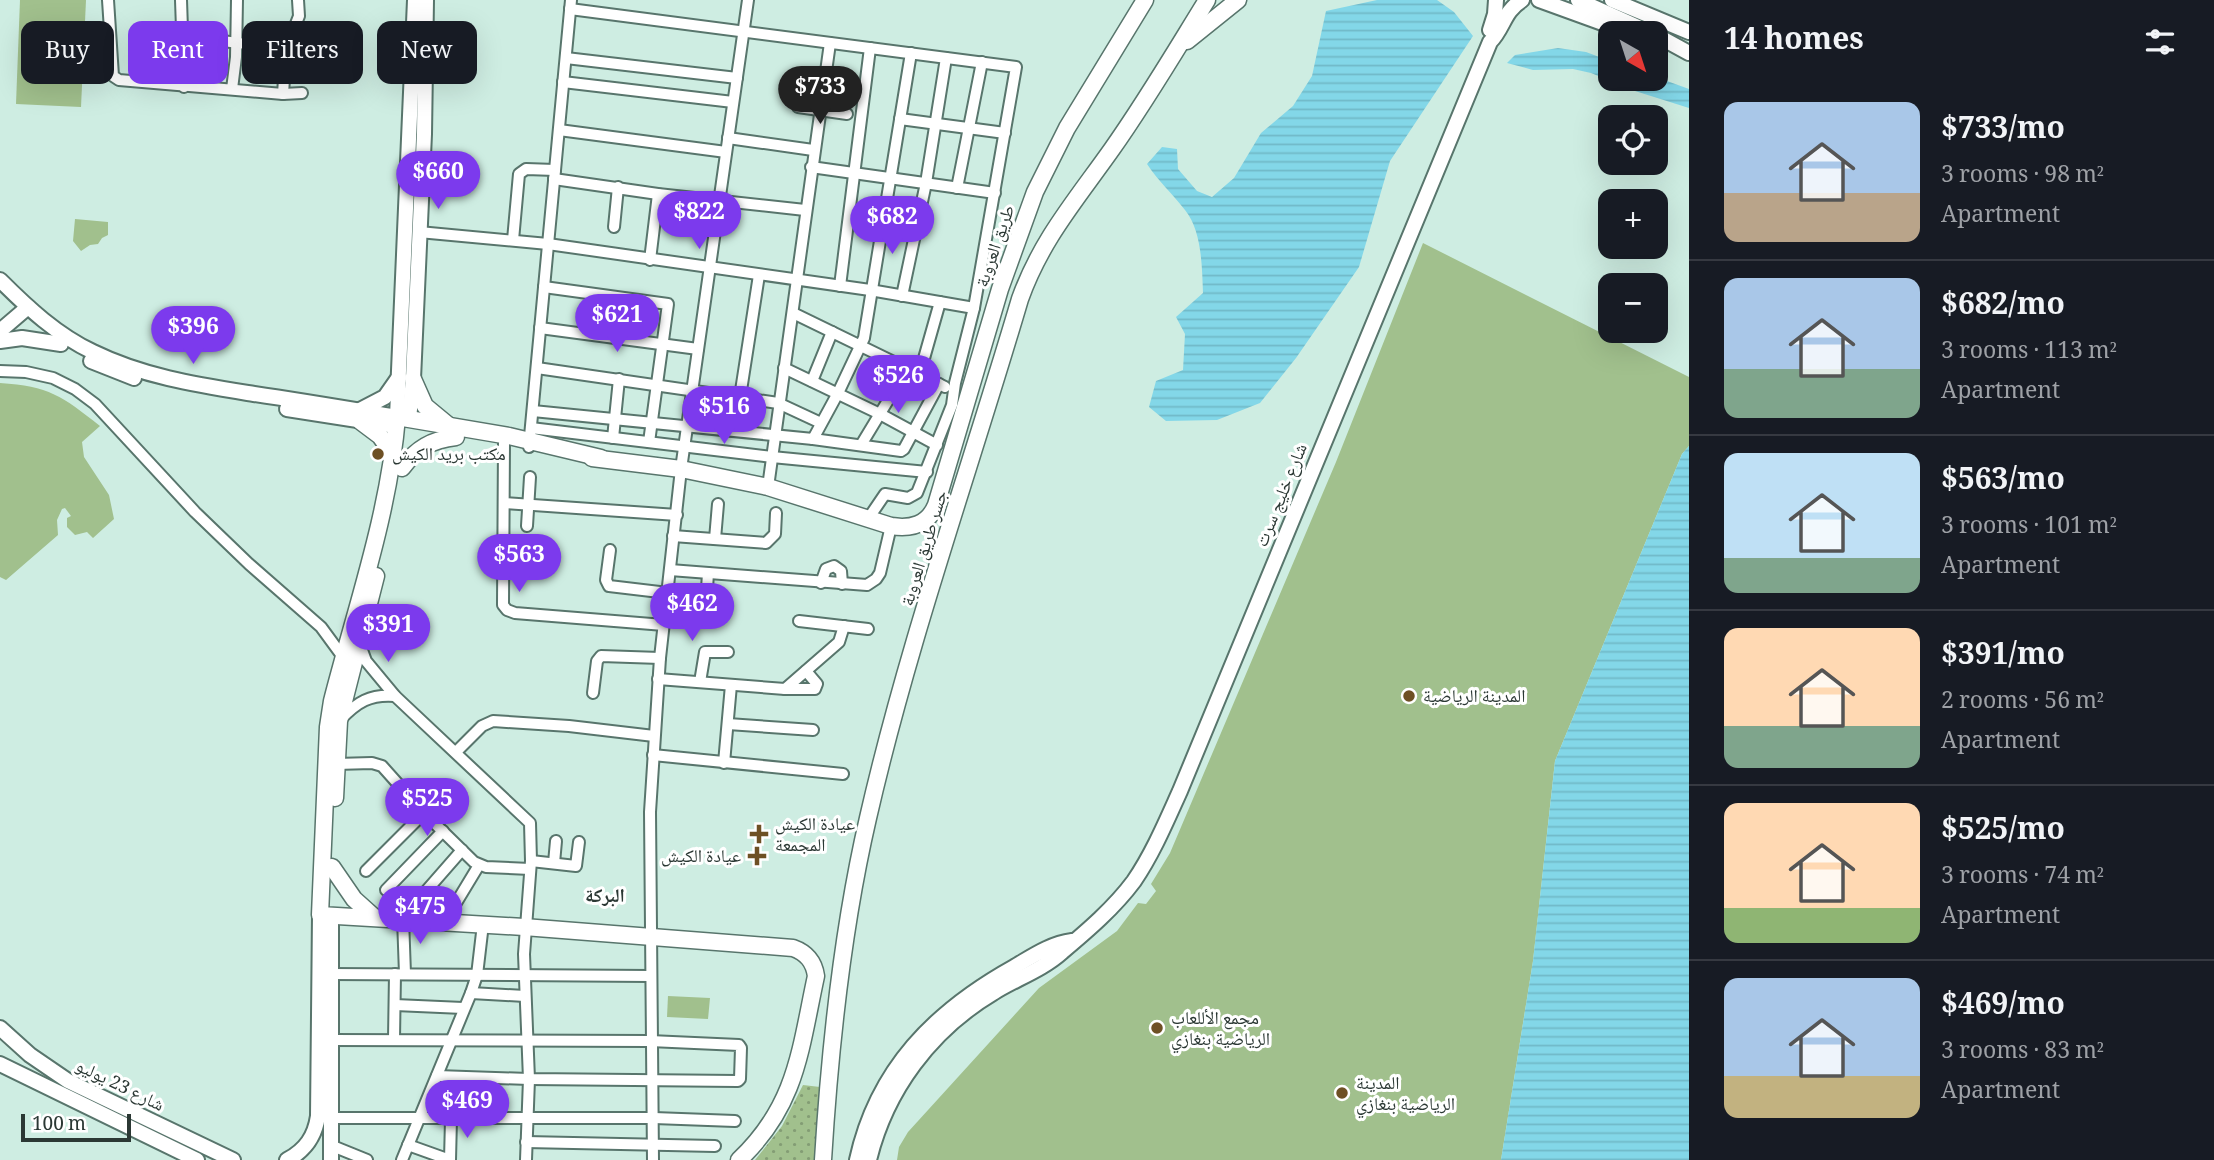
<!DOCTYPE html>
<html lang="en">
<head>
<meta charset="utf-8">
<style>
  body { margin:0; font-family:Georgia,"Noto Naskh Arabic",serif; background:#20242c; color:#f1f3f6; height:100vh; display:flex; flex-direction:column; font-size:26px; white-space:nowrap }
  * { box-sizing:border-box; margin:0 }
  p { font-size:23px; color:#9ea1a6 }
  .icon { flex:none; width:38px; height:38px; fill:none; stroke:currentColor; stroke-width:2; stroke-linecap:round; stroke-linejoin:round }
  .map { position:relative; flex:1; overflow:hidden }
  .details { display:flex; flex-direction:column; background:#171b24; width:525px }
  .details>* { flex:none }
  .top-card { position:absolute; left:21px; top:21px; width:665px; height:63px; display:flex; gap:14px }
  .needle { width:46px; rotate:141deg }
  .controls { position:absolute; left:1598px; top:21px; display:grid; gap:14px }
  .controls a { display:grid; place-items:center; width:70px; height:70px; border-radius:14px; background:#171b24; box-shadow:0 7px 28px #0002; font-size:35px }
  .scale { position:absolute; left:21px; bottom:18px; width:110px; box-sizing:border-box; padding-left:7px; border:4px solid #2b3834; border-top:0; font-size:19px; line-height:24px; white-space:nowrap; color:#2b3834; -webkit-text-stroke:5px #fff; paint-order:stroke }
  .price { position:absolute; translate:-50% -60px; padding:0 16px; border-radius:24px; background:#7c3aed; color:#fff; font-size:23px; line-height:46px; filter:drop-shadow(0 2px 4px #0008) }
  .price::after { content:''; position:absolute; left:50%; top:42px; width:21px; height:16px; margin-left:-10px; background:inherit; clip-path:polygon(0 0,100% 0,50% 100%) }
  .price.current { background:#222; color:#fff }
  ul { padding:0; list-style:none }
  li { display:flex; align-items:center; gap:21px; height:175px; padding:0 35px }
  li+li { border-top:2px solid #363941 }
  li span { display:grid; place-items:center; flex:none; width:196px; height:140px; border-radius:14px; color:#555 }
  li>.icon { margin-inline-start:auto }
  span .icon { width:84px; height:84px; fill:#fffc; stroke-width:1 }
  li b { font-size:30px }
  h2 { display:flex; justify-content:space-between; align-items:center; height:84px; padding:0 35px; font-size:30px }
  .tag { padding:0 24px; border-radius:14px; background:#171b24; box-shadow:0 7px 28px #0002; font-size:24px; line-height:63px }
  .tag.current { background:#7c3aed; color:#fff }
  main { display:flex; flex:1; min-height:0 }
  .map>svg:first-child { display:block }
</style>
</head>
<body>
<main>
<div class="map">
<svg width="1689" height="1160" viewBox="0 0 1689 1160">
  <defs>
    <pattern id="grass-dots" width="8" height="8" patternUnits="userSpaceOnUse" patternTransform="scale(1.75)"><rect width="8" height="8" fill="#a1c08d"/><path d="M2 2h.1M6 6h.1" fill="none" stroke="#839d74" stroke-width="1.8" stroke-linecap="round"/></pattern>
    <pattern id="water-rules" width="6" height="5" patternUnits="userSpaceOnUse" patternTransform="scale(1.75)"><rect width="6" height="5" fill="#83d7e8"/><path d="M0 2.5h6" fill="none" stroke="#71b9c8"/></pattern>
  </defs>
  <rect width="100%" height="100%" fill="#ceede2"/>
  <path fill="url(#grass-dots)" d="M803 1085 820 1087 816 1160H755L782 1126Z"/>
  <g fill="#a1c08d">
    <path d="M20 0H86L81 107 16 104Z"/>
    <path d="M75 219 108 222V235L102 238 98 244 90 245 81 251 73 241Z"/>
    <path d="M1423 243 1689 377V446L1682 454 1555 761 1533 961 1501 1160H897L899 1147 908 1132 1039 988 1117 931 1138 903 1146 904 1156 891 1151 884 1170 853 1336 462Z"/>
    <path d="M0 383C49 386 62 396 100 426L82 442 84 457 109 495 114 519 93 538 87 532 75 535 67 527V518L71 516 65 508 62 509 57 520 58 535 6 580 0 577Z"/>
    <path d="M668 996 710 998 708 1019 667 1017Z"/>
  </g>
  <g fill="url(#water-rules)">
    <path d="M1377 0H1437L1454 12 1473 36 1390 161 1359 267 1296 358 1260 403 1217 420 1166 421 1149 407 1156 381 1183 370 1185 334 1176 317 1203 293C1202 267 1202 231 1185 210 1172 193 1159 182 1147 164L1162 147 1177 149 1178 169 1197 191 1212 197 1234 178 1261 133 1293 106 1312 76 1326 11Z"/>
    <path d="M1558 48 1586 52 1610 61V79H1656V77L1689 89V108L1635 91 1591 73 1573 69 1533 70 1507 63 1515 55Z"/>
    <path d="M1689 446V1160H1501L1533 961 1555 761 1682 454Z"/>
  </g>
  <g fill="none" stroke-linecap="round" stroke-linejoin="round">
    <defs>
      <g id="minor">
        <path d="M108 0 113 76 119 80 283 94 302 93"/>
        <path d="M181 0 184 87"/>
        <path d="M570 9 1016 67 974 308 955 383 952 405 917 493 908 498 885 494 868 519"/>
        <path d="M183 36 286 49"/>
        <path d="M566 58 737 78"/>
        <path d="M563 82 733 102"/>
        <path d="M232 89 236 57 237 0"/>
        <path d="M283 94 286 49 299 16 298 0"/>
        <path d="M798 107 847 114"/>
        <path d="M900 119 1005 133"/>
        <path d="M559 130 726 152"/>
        <path d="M728 138 813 150"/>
        <path d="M811 167 995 193"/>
        <path d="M554 179 658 194 805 210"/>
        <path d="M957 188 982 62"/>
        <path d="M614 227 618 187"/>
        <path d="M419 232 548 244 870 290 974 308"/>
        <path d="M513 240 519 174 526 169 555 170"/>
        <path d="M650 260 658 194"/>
        <path d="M840 286 870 48"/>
        <path d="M544 287 668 304 649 442"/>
        <path d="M902 296 926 183 946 58"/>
        <path d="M793 313 945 387"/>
        <path d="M540 328 698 349"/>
        <path d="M537 368 778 403 821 423"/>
        <path d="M784 368 880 414 937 445"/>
        <path d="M0 371 26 372 53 378 75 389 95 404 195 512 249 564 321 627 343 657"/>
        <path d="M919 376 940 302"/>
        <path d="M812 381 832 332"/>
        <path d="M740 397 759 275"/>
        <path d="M533 411 813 439 901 451 904 449 939 384"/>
        <path d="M531 428 772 457 927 472"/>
        <path d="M613 438 619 379"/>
        <path d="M813 439 838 393 864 338 911 53"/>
        <path d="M504 443 503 605 507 610 515 613 664 625"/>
        <path d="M861 445 907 369"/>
        <path d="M529 447 571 0"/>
        <path d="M768 487 830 43"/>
        <path d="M504 503 677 515"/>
        <path d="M527 526 530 477"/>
        <path d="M673 536 766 543 775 534 776 513"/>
        <path d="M715 539 718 504"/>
        <path d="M610 550 606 580 609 586 668 593"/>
        <path d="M670 570 867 585 876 579 880 573 891 526"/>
        <path d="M821 583 826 569 834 566 841 571 842 584"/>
        <path d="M706 605 708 573"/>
        <path d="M799 621 868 629"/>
        <path d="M359 642 366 661 395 696 530 823 531 861 524 954 529 1079 526 1160"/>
        <path d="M658 679 785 689H815L817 684 806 671"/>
        <path d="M700 682 705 652H728"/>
        <path d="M785 689 839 642 844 626"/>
        <path d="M593 693 597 661 601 656 660 658"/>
        <path d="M340 720C357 702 370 694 395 696"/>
        <path d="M728 724 813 730"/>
        <path d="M456 752 482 726 493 721 569 726 654 736"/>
        <path d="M653 755 843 774"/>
        <path d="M724 763 731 685"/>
        <path d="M336 764 372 763 382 766 424 813 474 862 486 867 530 869"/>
        <path d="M531 861 576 866 579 842"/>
        <path d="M554 863 556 841"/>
        <path d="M366 871 424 813"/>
        <path d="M386 890 443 831"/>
        <path d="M420 898 462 850"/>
        <path d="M456 903 479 865"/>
        <path d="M403 918 405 974"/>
        <path d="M330 974 651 976"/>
        <path d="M471 993 525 996"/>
        <path d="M395 1005 463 1008"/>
        <path d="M394 1039 395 974"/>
        <path d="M330 1040 650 1041 739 1045 741 1048 740 1079 738 1081 529 1079 437 1076"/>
        <path d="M330 1118H654L735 1121"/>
        <path d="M526 1142 715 1146"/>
        <path d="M330 1145 367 1160"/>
        <path d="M408 1145 450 1160"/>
        <path d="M402 1160 471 993 477 975 483 924"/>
        <path d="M450 1160 451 1119"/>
        <path d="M653 1160 650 812 660 658 681 469 748 0"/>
      </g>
      <g id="major">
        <path d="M1539 0 1630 33"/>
        <path d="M1578 0 1651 33"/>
        <path d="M1612 0 1689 32"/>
        <path d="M1490 30 1495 14 1496 0"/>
        <path d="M1656 35 1689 53"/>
        <path d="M0 280C28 308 57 335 93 352 144 377 198 385 254 394 302 401 349 409 397 417L415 0"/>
        <path d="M0 331 28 307"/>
        <path d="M0 341 22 338 61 344"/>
        <path d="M91 361 134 378"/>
        <path d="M287 409 396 426"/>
        <path d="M360 410 385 397 399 377"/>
        <path d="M409 419 413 379 424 134 426 0"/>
        <path d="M331 916V1160"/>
        <path d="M0 1028 30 1055 68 1081 233 1160"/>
        <path d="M0 1064 197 1160"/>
        <path d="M287 1160C306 1150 315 1136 318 1116L320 915"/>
        <path d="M857 1160C877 1069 935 1011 1014 967 1033 956 1050 944 1072 941"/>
        <path d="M869 1160C886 1090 931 1030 993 993 1015 979 1042 970 1062 952 1087 931 1114 908 1134 881 1153 853 1166 822 1180 791L1490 42C1504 28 1503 12 1522 0"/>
      </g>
      <g id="highway">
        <path d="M1187 41 1238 0"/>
        <path d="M413 379 425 406 448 425"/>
        <path d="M360 421 380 436 394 456"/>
        <path d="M592 458 681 469 768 487 891 526C911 529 928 525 936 505L1000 289 1035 192 1067 128 1145 0"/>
        <path d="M601 458 509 436 397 417C389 514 356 607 332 701L328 727 320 915 524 927 793 948C807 953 814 962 816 976 800 1050 797 1105 739 1160"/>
        <path d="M402 468C417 448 431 440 456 437"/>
        <path d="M335 798 339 721 376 576"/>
        <path d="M332 867 354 899 374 917"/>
        <path d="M823 1160C830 1045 842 930 868 818 908 643 969 472 1020 299 1041 240 1076 200 1112 149 1146 101 1176 50 1207 0"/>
      </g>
    </defs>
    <use href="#minor" stroke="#58756c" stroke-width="14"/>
    <use href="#major" stroke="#58756c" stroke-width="18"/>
    <use href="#highway" stroke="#58756c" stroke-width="19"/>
    <use href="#minor" stroke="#fff" stroke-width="10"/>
    <use href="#major" stroke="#fff" stroke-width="14"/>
    <use href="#highway" stroke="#fff" stroke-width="16"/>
  </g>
  <g fill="#6e5024" stroke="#fff" stroke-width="2.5">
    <circle cx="378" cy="454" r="7"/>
    <circle cx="1409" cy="696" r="7"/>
    <path d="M755.5 823.5h7v7h7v7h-7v7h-7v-7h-7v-7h7z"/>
    <path d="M753.5 845.5h7v7h7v7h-7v7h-7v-7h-7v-7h7z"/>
    <circle cx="1157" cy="1028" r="7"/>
    <circle cx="1342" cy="1093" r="7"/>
  </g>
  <g text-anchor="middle" stroke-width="6" stroke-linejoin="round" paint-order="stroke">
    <g font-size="18" fill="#2b3834" stroke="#fff">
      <text transform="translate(995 246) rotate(-71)" y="6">طريق العروبة</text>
      <text transform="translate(1281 495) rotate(-68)" y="6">شارع خليج سرت</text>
      <text transform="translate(924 548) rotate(-73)" y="6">جسر طريق العروبة</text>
      <text transform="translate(120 1085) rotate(26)" y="6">شارع 23 يوليو</text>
    </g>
    <g font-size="18" fill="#2b3834" stroke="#fff" text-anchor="start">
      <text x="392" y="460">مكتب بريد الكيش</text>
      <text x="1423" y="702">المدينة الرياضية</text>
      <text x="775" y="830">عيادة الكيش<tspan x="775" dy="21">المجمعة</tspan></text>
      <text x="741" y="862" text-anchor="end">عيادة الكيش</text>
      <text x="1171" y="1024">مجمع الأللعاب<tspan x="1171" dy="21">الرياضية بنغازي</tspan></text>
      <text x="1356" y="1089">المدينة<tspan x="1356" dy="21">الرياضية بنغازي</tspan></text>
    </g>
    <g font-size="19" font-weight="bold" fill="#2b3834" stroke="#fff">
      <text x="605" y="902">البركة</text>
    </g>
  </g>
</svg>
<div class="controls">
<a><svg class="needle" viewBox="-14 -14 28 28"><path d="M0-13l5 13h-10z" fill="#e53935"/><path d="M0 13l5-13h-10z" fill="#9ea1a6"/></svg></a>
<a><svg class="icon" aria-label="locate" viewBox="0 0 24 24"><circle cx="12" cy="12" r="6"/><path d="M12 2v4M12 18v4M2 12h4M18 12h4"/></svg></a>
<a>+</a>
<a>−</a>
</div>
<div class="scale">100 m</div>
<b class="price current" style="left:820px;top:126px">$733</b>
<b class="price" style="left:438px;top:211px">$660</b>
<b class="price" style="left:699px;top:251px">$822</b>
<b class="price" style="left:892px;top:256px">$682</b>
<b class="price" style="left:617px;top:354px">$621</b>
<b class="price" style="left:193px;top:366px">$396</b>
<b class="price" style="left:898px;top:415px">$526</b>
<b class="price" style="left:724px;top:446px">$516</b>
<b class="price" style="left:519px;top:594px">$563</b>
<b class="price" style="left:692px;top:643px">$462</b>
<b class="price" style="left:388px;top:664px">$391</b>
<b class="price" style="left:427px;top:838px">$525</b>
<b class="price" style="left:420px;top:946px">$475</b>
<b class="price" style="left:467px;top:1140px">$469</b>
<div class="top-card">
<a class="tag">Buy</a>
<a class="tag current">Rent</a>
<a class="tag">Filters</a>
<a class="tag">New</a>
</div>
</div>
<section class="details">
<h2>14 homes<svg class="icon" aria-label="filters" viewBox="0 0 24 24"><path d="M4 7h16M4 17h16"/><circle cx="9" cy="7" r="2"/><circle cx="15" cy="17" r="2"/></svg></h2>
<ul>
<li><span style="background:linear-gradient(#a9c7e8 65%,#b9a48a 0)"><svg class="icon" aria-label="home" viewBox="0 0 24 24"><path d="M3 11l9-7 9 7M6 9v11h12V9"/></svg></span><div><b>$733/mo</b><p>3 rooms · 98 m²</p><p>Apartment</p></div></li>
<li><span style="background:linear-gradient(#a9c7e8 65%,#7fa58c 0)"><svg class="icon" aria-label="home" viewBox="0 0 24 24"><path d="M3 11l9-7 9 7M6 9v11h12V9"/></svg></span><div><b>$682/mo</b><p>3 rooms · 113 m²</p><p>Apartment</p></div></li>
<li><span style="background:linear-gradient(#bfe0f5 75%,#7fa58c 0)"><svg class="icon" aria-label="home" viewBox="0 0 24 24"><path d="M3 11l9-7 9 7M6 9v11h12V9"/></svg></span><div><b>$563/mo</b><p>3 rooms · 101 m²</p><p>Apartment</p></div></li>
<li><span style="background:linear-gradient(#ffd9b3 70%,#7fa58c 0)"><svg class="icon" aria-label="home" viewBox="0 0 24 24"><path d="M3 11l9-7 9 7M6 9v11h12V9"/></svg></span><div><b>$391/mo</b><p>2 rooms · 56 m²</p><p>Apartment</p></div></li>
<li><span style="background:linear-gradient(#ffd9b3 75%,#8fb573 0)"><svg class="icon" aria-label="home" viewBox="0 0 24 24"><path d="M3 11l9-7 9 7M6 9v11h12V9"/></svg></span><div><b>$525/mo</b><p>3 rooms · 74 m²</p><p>Apartment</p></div></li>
<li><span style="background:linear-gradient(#a9c7e8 70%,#c2b280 0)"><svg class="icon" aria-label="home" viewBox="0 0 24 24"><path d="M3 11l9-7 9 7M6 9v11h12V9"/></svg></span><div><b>$469/mo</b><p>3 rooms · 83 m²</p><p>Apartment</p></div></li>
</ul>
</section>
</main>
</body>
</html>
